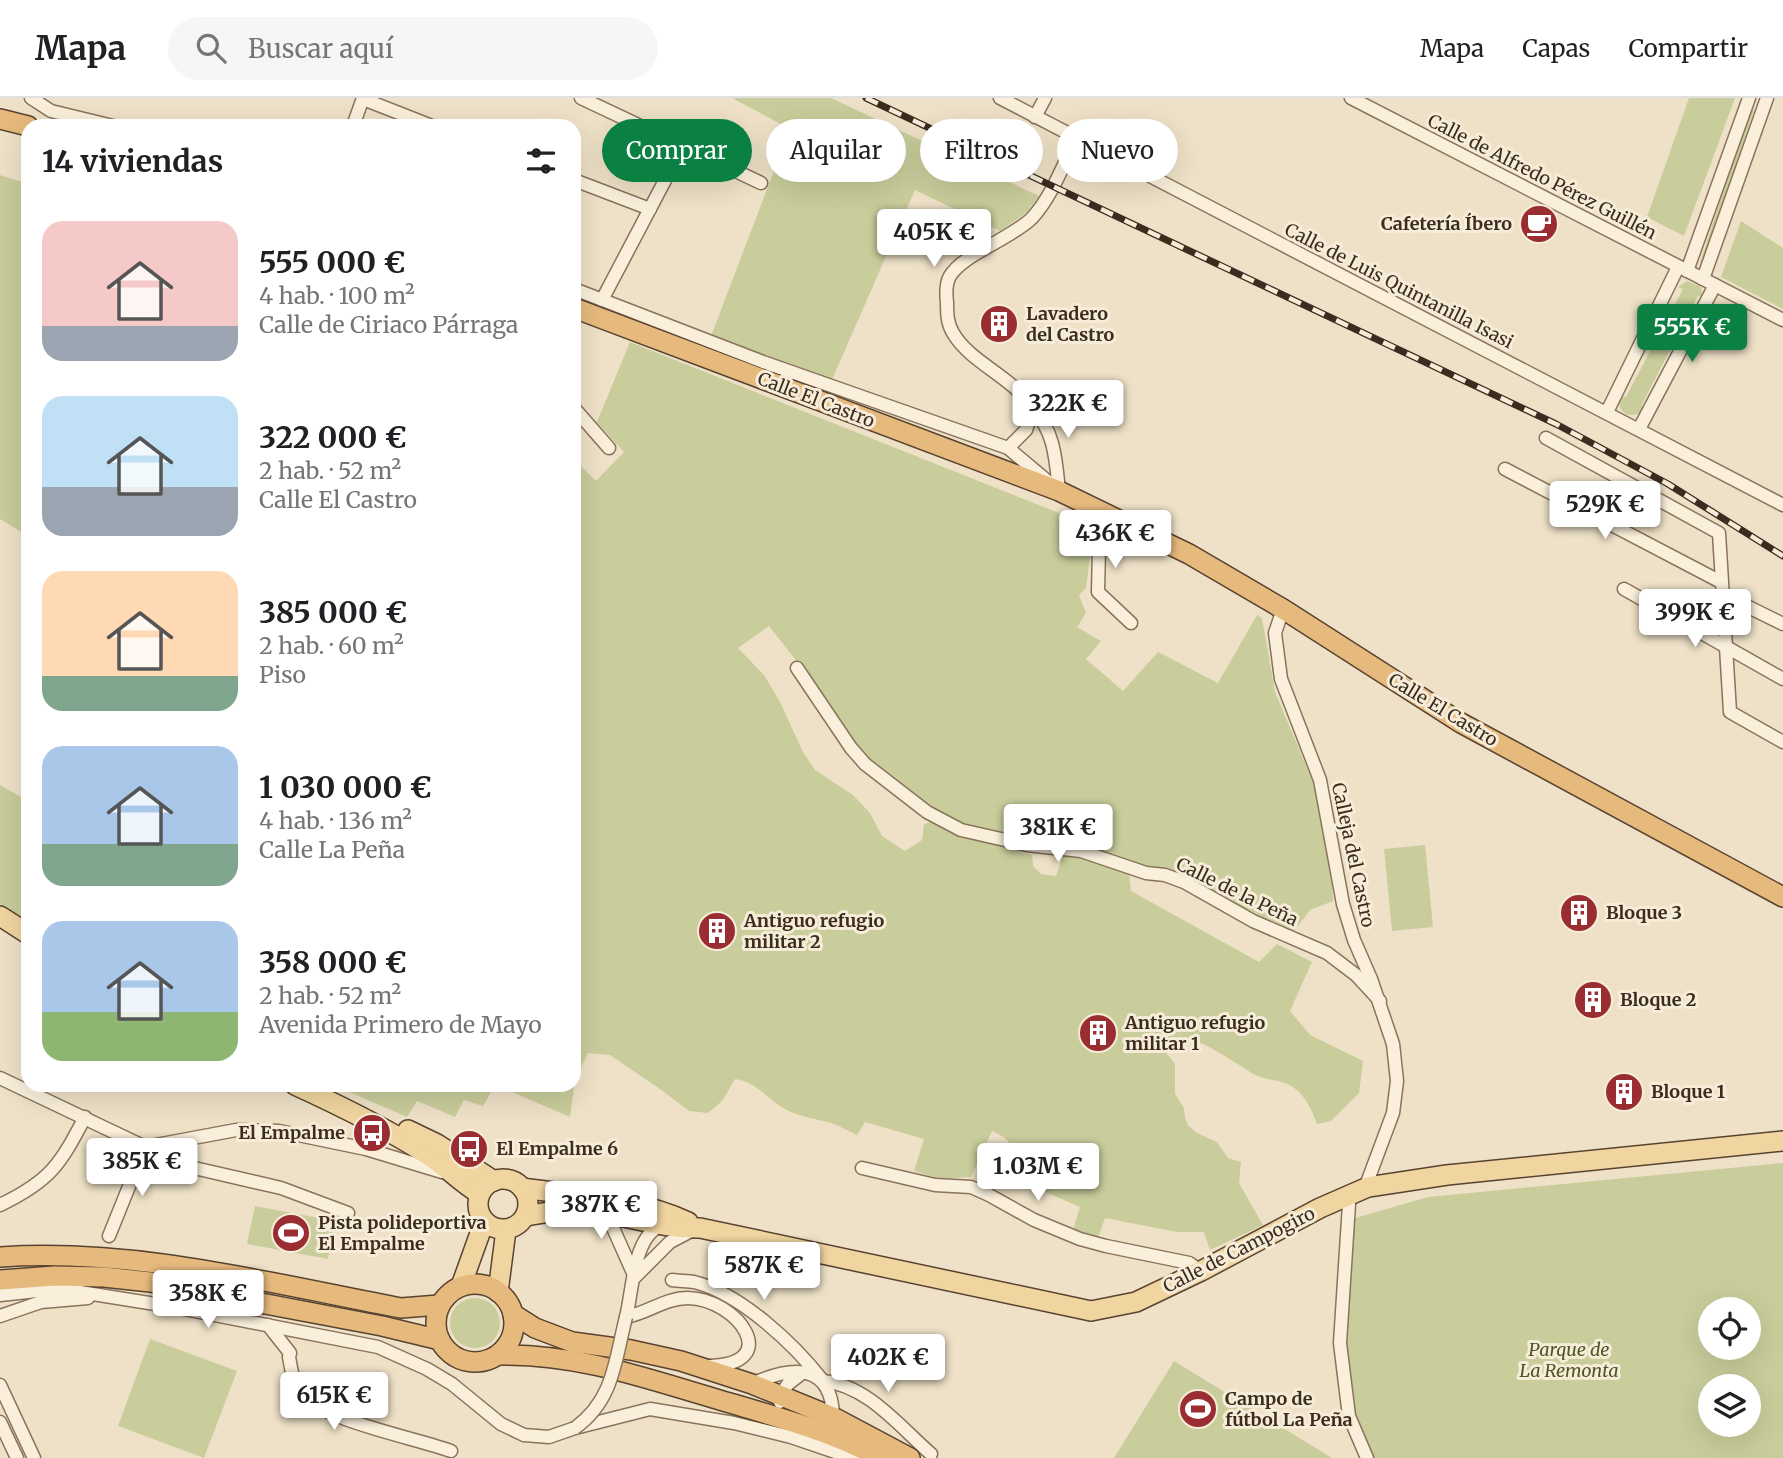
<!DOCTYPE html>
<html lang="es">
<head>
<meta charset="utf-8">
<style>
  body { margin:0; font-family:Merriweather,serif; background:#f6f6f6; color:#202124; height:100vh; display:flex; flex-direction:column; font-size:26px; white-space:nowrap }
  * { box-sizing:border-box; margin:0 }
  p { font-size:23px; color:#757577 }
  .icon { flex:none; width:38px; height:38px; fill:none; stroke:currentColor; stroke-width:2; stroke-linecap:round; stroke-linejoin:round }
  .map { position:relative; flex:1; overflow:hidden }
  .panel { position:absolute; left:21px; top:21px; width:560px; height:973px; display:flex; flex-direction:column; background:#fff; border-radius:21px; box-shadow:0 7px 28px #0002 }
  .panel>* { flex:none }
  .guide { position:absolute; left:602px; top:21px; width:665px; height:63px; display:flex; gap:14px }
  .tools { position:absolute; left:1698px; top:1199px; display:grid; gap:14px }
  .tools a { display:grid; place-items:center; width:63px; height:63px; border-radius:50%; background:#fff; box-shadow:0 7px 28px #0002; font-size:35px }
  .price { position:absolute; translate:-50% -60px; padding:0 16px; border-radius:7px; background:#fff; color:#222; font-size:23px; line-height:46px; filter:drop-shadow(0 2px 4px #0008) }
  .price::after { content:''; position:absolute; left:50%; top:42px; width:21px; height:16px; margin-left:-10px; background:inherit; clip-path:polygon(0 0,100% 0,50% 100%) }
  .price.on { background:#0b8043; color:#fff }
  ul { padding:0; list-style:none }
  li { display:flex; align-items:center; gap:21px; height:175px; padding:0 21px }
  li span { display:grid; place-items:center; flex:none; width:196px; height:140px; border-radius:21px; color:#555 }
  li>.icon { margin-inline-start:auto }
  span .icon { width:84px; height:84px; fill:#fffc; stroke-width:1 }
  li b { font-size:30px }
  h2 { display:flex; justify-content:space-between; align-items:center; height:84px; padding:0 21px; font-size:30px }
  .pill { padding:0 24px; border-radius:32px; background:#fff; box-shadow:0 7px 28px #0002; font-size:24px; line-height:63px }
  .pill.on { background:#0b8043; color:#fff }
  header { display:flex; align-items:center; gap:42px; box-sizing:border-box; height:98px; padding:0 35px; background:#fff; border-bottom:2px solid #e0e0e0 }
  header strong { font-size:33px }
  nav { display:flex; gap:38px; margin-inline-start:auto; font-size:24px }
  .search { width:490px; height:63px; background:#f6f6f6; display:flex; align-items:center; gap:18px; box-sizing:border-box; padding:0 24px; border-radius:38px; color:#757577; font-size:26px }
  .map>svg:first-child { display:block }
</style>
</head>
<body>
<header>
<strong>Mapa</strong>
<div class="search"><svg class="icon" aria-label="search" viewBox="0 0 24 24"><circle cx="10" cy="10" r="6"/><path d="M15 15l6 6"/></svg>Buscar aquí</div>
<nav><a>Mapa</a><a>Capas</a><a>Compartir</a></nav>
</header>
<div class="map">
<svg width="1783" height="1360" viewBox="0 0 1783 1360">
  <rect width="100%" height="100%" fill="#eee1c7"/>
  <g fill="#c9cd9b" fill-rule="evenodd">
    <path d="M732 0H831L1039 98 1026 115 1000 133 915 92 831 284 711 238 790 31Z"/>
    <path d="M1689 0H1735L1684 138 1647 119Z"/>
    <path d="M1750 11 1754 12 1703 167 1700 165Z"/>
    <path d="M0 77 28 86V438L0 421Z"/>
    <path d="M1741 123 1783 150V211L1721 179Z"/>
    <path d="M1687 183 1701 189 1702 199 1698 198 1641 308 1645 310 1640 316 1628 317C1620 313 1617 306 1621 298L1626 299 1683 191 1678 189Z"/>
    <path d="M630 244 1094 429 1086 490 1079 497 1086 515 1077 529 1101 543 1086 561 1123 593 1158 554 1218 585 1257 517 1262 520 1275 594 1313 684 1331 764 1333 803 1310 812 1294 833 1216 797 1167 770 1146 769 1031 745 973 730 936 715 860 656 824 598 769 528 738 550 764 577 780 604 803 654 815 672 853 697 870 715 882 738 905 753 922 742 924 726 934 723 956 737 1032 757 1033 768 1041 776 1056 778 1064 755 1096 760 1129 777 1131 793 1259 864 1277 846 1312 864 1290 913 1310 937 1363 963 1359 995 1331 1023 1317 1026C1312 1013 1306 998 1294 990 1284 982 1269 983 1258 978 1239 970 1179 918 1163 951L1175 966V996L1184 1010 1185 1020 1188 1027 1197 1035 1217 1044 1228 1060 1241 1064 1239 1085 1263 1127 1210 1152 1204 1134H1177L1105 1120 1098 1140 1073 1132 1080 1109 1034 1089 1040 1076 1019 1063C1016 1049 1005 1038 992 1033L971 1079 940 1081 914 1073 924 1041 865 1024 857 1037C848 1033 840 1028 831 1025 815 1021 797 1018 783 1010 767 1000 755 983 735 981L723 1002 708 1015 689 1013 660 991 610 957 588 955 575 982 570 1019 496 987H574V361L596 383 624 354 597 324Z"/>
    <path d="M0 687 28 703V824L0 806Z"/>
    <path d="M1425 747 1433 829 1392 833 1384 751Z"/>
    <path d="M333 987H495L483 1008 464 1002 455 1019 417 1003 407 1019Z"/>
    <path d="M1783 1065V1360H1372L1353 1316 1346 1241 1352 1121 1428 1099ZM1710 1211H1748V1250H1710ZM1710 1288H1748V1326H1710Z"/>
    <path d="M255 1108 335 1123 328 1161 247 1146Z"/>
    <circle cx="475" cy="1225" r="25"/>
    <path d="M150 1241 237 1273 204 1360 118 1328Z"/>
    <path d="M1174 1263 1332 1360H1114Z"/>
  </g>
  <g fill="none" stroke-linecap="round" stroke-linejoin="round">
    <defs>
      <g id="minor">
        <path d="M31 0 51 13 113 28"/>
        <path d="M581 0 761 85"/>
        <path d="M1000 0 1783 407"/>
        <path d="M1351 0 1783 222"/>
        <path d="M363 1 432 28"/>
        <path d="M1035 19 1045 0"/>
        <path d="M353 28 363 0"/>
        <path d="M574 82 650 111"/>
        <path d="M1687 173 1749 0"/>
        <path d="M1703 181 1767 0"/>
        <path d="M574 191 763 264 1008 350 1051 386"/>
        <path d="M602 202 683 48"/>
        <path d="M574 310 609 350"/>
        <path d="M1033 312C1055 332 1056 365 1059 393"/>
        <path d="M1607 314 1678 169"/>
        <path d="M1639 331 1715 187"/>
        <path d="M1546 340 1719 435 1730 614 1783 644"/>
        <path d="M1008 350 1026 332 1033 312C1015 279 972 267 953 235 947 225 947 215 947 204 946 196 946 185 950 178 963 156 1011 141 1032 120 1052 98 1063 67 1076 41"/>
        <path d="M1505 371 1721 484"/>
        <path d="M1109 415 1099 451 1098 494 1131 525"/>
        <path d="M1624 491 1783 581"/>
        <path d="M1722 496 1783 526"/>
        <path d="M1283 511 1275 535 1281 581 1320 682 1343 806 1354 842 1371 881 1393 946 1397 983 1393 1015 1365 1090"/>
        <path d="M797 570 851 650 865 666 927 714 961 732 1027 747 1081 753 1146 775 1165 777 1184 784 1253 823 1327 855 1356 877 1380 903"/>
        <path d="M0 980 145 1049 236 1032 279 1033 366 1051 442 1074"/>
        <path d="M862 1070 935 1087 971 1089 989 1097 1034 1122 1080 1141 1106 1148 1189 1165 1201 1173"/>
        <path d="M1347 1098 1349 1106 1340 1245 1349 1318 1367 1360"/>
        <path d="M0 1107C50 1083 60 1067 85 1019"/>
        <path d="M596 1118 609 1125 613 1130 634 1177"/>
        <path d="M664 1127C633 1134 633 1193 626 1219 648 1215 665 1200 688 1200 738 1201 785 1267 708 1268"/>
        <path d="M109 1138 145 1049 177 1066 281 1090 348 1115"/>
        <path d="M635 1179 670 1144 691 1133"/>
        <path d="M672 1182C679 1183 687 1183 694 1184 740 1195 794 1246 823 1283 867 1287 899 1328 931 1356"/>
        <path d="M0 1197 37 1193H74L174 1209 378 1249 427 1271 452 1286 501 1326 524 1337 549 1339 575 1330 650 1311 734 1325 791 1339 853 1360"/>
        <path d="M0 1218 41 1204 88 1200"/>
        <path d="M268 1227 290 1255 289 1259C291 1269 293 1287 300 1295 321 1322 416 1340 451 1353"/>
        <path d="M752 1286C791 1268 832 1264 833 1319L828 1323"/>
        <path d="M0 1287 34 1360"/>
        <path d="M780 1304V1297L788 1286 802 1275"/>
        <path d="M0 1324 17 1360"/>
      </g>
      <g id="primary">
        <path d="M0 818 28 836"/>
        <path d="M295 987C341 1008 386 1030 428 1057 447 1069 461 1085 480 1096"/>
        <path d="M408 1032 437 1046 494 1083"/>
        <circle cx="503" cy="1106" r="25"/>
        <path d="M522 1090C577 1098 637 1100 688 1124"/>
        <path d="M526 1118C550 1114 573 1109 597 1114 632 1119 664 1131 700 1130L1091 1213 1136 1204 1201 1173 1320 1110 1368 1089 1447 1077 1783 1043"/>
        <path d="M461 1188 484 1124"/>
        <path d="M498 1194 506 1132"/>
      </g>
      <g id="trunk">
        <path d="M0 21 28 28"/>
        <path d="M574 210 1059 393 1189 456 1283 511 1461 625 1783 799"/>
        <path d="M0 1159C136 1150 269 1185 401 1210L439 1207"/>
        <path d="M0 1182 55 1178 104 1179 150 1184 382 1228 440 1242"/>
        <circle cx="475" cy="1225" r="39"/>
        <path d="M513 1216 535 1230 572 1244 631 1252 681 1263 752 1286 833 1319 910 1360"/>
        <path d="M498 1257C577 1256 639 1278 713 1300 770 1317 828 1332 881 1360"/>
      </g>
    </defs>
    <use href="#minor" stroke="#8a735c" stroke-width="15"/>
    <use href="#primary" stroke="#584230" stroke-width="22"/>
    <use href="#trunk" stroke="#584230" stroke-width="22"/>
    <use href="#minor" stroke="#f9efdb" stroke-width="12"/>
    <use href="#primary" stroke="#f0d5a0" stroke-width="19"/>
    <use href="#trunk" stroke="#e6ba7d" stroke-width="19"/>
    <defs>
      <path id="rail" d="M866 0 1556 326 1668 386 1783 458"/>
    </defs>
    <use href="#rail" stroke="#3b2c20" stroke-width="7"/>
    <use href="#rail" stroke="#f6ecd7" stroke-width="4.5" stroke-dasharray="13" stroke-linecap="butt"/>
    <defs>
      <path id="minor-bridge" d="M575 1330C614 1302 615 1262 626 1219"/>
    </defs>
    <use href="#minor-bridge" stroke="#8a735c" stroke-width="15" stroke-linecap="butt"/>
    <use href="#minor-bridge" stroke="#f9efdb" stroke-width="12"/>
  </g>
  <defs>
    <symbol id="cafe-disc" viewBox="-11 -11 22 22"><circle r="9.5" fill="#992d31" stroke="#f6ecd7"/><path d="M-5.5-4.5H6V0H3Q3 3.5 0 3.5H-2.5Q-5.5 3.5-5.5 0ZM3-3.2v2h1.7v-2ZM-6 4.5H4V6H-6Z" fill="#fff"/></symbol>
    <symbol id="building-disc" viewBox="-11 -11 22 22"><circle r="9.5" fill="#992d31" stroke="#f6ecd7"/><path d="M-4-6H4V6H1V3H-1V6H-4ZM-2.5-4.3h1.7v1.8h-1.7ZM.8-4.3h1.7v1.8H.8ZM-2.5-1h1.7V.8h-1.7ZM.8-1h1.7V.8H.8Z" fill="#fff"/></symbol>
    <symbol id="bus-disc" viewBox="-11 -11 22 22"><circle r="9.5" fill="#992d31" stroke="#f6ecd7"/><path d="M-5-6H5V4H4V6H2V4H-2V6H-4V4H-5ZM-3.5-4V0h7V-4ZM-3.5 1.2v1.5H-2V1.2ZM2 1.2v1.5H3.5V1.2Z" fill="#fff"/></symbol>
    <symbol id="stadium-disc" viewBox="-11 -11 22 22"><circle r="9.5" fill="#992d31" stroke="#f6ecd7"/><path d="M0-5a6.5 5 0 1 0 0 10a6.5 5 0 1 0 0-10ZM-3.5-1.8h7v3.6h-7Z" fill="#fff"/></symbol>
  </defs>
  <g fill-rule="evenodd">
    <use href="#cafe-disc" x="1517" y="104" width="44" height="44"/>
    <use href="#building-disc" x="977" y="204" width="44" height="44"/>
    <use href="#building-disc" x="1557" y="793" width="44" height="44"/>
    <use href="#building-disc" x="695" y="811" width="44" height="44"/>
    <use href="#building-disc" x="1571" y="880" width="44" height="44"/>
    <use href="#building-disc" x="1076" y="913" width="44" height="44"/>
    <use href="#building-disc" x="1602" y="972" width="44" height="44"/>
    <use href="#bus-disc" x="350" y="1013" width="44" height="44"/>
    <use href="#bus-disc" x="447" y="1029" width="44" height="44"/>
    <use href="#stadium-disc" x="269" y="1113" width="44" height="44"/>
    <use href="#stadium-disc" x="1176" y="1289" width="44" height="44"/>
  </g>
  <g text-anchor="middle" stroke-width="6" stroke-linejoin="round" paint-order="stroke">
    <g font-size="18" fill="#3b2c20" stroke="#f6ecd7">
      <text transform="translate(1542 79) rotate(27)" y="6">Calle de Alfredo Pérez Guillén</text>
      <text transform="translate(1399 188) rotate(27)" y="6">Calle de Luis Quintanilla Isasi</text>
      <text transform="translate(816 302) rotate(21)" y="6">Calle El Castro</text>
      <text transform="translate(1443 612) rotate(31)" y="6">Calle El Castro</text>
      <text transform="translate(1353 757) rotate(78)" y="6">Calleja del Castro</text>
      <text transform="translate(1237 794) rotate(26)" y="6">Calle de la Peña</text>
      <text transform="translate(1239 1152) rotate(-27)" y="6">Calle de Campogiro</text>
    </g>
    <g font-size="18" font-weight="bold" fill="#3b2c20" stroke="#f6ecd7" text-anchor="start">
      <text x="1512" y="132" text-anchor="end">Cafetería Íbero</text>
      <text x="1026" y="222">Lavadero<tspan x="1026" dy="21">del Castro</tspan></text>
      <text x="1606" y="821">Bloque 3</text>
      <text x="744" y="829">Antiguo refugio<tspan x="744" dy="21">militar 2</tspan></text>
      <text x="1620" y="908">Bloque 2</text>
      <text x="1125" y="931">Antiguo refugio<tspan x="1125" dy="21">militar 1</tspan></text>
      <text x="1651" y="1000">Bloque 1</text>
      <text x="345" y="1041" text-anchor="end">El Empalme</text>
      <text x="496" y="1057">El Empalme 6</text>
      <text x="318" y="1131">Pista polideportiva<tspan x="318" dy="21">El Empalme</tspan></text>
      <text x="1225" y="1307">Campo de<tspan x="1225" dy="21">fútbol La Peña</tspan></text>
    </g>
    <g font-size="18" font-style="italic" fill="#4c5727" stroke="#f6ecd7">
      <text x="1569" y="1258">Parque de<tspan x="1569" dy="21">La Remonta</tspan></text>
    </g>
  </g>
</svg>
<div class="tools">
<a><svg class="icon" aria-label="locate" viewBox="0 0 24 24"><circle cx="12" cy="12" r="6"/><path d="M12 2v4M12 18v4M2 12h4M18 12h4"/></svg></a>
<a><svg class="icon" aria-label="layers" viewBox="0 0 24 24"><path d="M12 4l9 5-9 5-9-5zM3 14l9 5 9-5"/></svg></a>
</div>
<b class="price" style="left:934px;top:171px">405K €</b>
<b class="price on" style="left:1692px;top:266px">555K €</b>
<b class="price" style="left:1068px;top:342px">322K €</b>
<b class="price" style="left:1605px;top:443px">529K €</b>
<b class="price" style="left:1115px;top:472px">436K €</b>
<b class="price" style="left:1695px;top:551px">399K €</b>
<b class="price" style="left:1058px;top:766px">381K €</b>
<b class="price" style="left:142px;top:1100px">385K €</b>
<b class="price" style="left:1038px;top:1105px">1.03M €</b>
<b class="price" style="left:601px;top:1143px">387K €</b>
<b class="price" style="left:764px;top:1204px">587K €</b>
<b class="price" style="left:208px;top:1232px">358K €</b>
<b class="price" style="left:888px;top:1296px">402K €</b>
<b class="price" style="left:334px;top:1334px">615K €</b>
<div class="guide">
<a class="pill on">Comprar</a>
<a class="pill">Alquilar</a>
<a class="pill">Filtros</a>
<a class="pill">Nuevo</a>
</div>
<section class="panel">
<h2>14 viviendas<svg class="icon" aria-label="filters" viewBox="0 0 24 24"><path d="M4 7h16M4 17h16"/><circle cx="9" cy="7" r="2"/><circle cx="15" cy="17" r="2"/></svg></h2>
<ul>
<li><span style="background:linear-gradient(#f6c9c9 75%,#9aa5b1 0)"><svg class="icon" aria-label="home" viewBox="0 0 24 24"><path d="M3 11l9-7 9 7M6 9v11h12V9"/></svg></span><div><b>555 000 €</b><p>4 hab. · 100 m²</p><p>Calle de Ciriaco Párraga</p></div></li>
<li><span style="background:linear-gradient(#bfe0f5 65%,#9aa5b1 0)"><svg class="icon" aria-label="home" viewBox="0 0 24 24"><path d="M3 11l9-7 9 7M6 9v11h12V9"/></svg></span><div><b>322 000 €</b><p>2 hab. · 52 m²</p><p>Calle El Castro</p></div></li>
<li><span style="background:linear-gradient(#ffd9b3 75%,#7fa58c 0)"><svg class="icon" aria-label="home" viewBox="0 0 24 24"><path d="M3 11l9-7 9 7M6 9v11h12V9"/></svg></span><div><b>385 000 €</b><p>2 hab. · 60 m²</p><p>Piso</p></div></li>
<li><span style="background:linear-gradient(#a9c7e8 70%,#7fa58c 0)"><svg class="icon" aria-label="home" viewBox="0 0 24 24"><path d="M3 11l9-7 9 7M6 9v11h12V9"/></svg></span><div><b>1 030 000 €</b><p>4 hab. · 136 m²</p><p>Calle La Peña</p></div></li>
<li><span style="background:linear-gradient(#a9c7e8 65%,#8fb573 0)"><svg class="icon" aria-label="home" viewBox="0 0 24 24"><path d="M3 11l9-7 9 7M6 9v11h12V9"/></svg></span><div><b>358 000 €</b><p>2 hab. · 52 m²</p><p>Avenida Primero de Mayo</p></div></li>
</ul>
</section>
</div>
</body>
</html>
